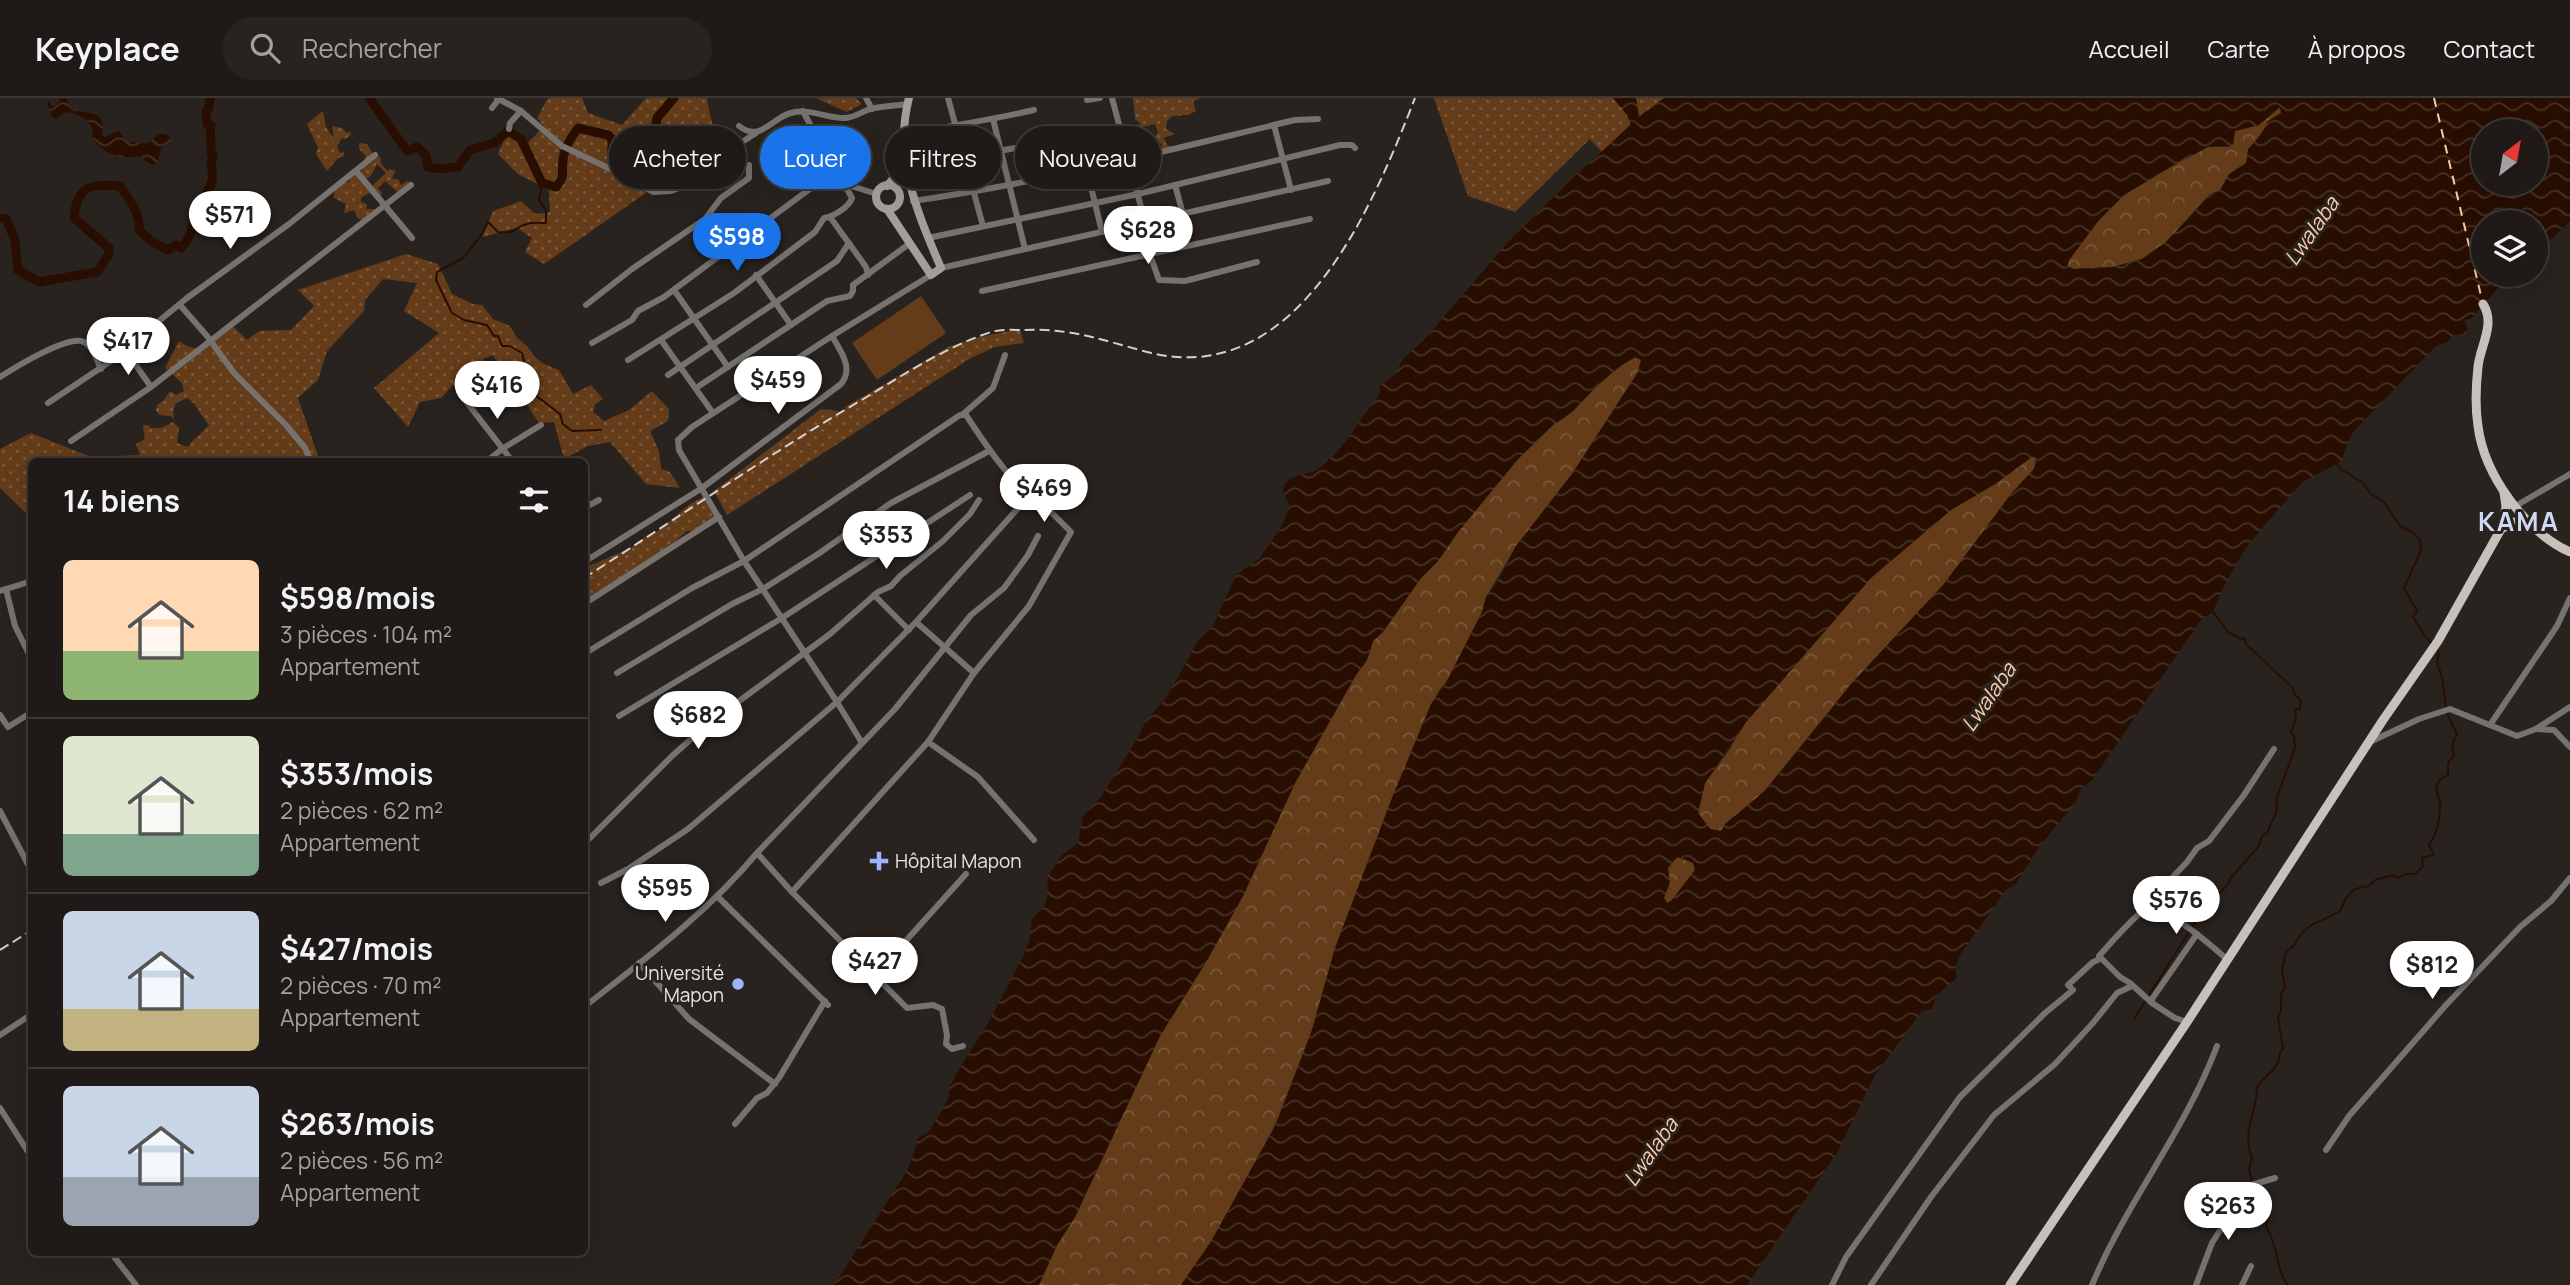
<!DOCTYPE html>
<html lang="fr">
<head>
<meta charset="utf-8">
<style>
  body { margin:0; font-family:Manrope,sans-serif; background:#272320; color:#f1f3f6; height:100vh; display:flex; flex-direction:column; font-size:26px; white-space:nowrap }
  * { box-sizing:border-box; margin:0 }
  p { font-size:23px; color:#a1a1a1 }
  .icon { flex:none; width:38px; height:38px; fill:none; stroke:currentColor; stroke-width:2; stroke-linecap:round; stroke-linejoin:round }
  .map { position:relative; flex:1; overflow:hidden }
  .details { position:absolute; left:28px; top:360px; width:560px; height:798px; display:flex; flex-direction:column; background:#1f1a17; border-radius:10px; box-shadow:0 7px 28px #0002,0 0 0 2px #3c3836 }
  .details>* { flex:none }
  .guide { position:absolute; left:609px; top:28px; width:665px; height:63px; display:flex; gap:14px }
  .needle { width:46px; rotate:31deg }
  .tools { position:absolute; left:2471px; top:21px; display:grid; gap:14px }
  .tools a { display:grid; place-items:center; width:77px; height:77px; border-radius:50%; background:#1f1a17; box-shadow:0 7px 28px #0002,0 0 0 2px #3c3836; font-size:35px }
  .price { position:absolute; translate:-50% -60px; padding:0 16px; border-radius:24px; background:#fff; color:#222; font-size:23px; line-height:46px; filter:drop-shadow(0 2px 4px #0008) }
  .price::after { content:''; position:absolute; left:50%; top:42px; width:21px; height:16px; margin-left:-10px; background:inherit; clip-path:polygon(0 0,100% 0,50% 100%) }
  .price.on { background:#1a73e8; color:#fff }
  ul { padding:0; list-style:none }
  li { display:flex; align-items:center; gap:21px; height:175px; padding:0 35px }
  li+li { border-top:2px solid #3c3836 }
  li span { display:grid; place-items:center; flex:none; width:196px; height:140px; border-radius:10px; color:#555 }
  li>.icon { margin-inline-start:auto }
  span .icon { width:84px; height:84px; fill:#fffc; stroke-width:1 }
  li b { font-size:30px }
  h2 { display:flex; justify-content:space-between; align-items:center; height:84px; padding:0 35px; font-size:30px }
  .chip { padding:0 24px; border-radius:32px; background:#1f1a17; box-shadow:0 7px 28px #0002,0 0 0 2px #3c3836; font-size:24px; line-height:63px }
  .chip.on { background:#1a73e8; color:#fff }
  header { display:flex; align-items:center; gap:42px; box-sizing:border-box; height:98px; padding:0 35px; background:#1f1a17; border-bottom:2px solid #3c3836 }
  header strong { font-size:33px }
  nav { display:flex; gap:38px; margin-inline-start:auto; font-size:24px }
  .search { width:490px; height:63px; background:#272320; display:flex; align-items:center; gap:18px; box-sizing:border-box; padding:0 24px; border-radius:38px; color:#a1a1a1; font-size:26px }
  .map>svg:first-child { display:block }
</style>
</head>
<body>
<header>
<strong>Keyplace</strong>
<div class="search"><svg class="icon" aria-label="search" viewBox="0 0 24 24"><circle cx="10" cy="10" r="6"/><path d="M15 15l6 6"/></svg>Rechercher</div>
<nav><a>Accueil</a><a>Carte</a><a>À propos</a><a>Contact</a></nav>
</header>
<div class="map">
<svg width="2570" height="1187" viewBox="0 0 2570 1187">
  <defs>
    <pattern id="green-dots" width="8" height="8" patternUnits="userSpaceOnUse" patternTransform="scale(1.75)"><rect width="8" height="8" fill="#643c19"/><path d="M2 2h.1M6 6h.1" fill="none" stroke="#7a583a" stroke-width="1.8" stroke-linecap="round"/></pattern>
    <pattern id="forest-crowns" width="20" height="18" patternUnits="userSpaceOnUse" patternTransform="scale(1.75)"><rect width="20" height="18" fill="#643c19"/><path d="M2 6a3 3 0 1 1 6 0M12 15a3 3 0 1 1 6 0" fill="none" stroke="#7a583a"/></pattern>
    <pattern id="water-waves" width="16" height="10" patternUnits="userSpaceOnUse" patternTransform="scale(1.75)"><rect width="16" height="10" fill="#280e00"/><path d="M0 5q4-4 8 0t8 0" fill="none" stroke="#473125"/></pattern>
  </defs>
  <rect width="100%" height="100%" fill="#29231f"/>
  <g fill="url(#green-dots)">
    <path d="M548 0H582L588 15 622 27 646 0H708L707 2 718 52 683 81 656 88 544 166 525 154 532 140 517 130 482 139 493 113 521 103 535 116 550 114 549 92 518 76 498 56 506 38 519 35 528 45 544 28 537 20Z"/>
    <path d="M816 0H856L862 6 847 14Z"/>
    <path d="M1133 0H1201L1193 3 1196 13 1188 17 1172 18 1167 23 1166 31 1175 36 1164 40 1167 47 1172 49 1161 51 1162 47 1155 39 1158 34 1155 26 1130 32 1129 29 1141 26 1135 21Z"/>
    <path d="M1434 0H1664L1638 19 1602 54 1590 41 1515 114 1468 98Z"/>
    <path d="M323 13 326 29 334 41 332 28 342 30 347 35 350 33 351 37 345 41 342 40 337 48 340 55 344 54V58L338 60 327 73 316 56 318 50 307 26Z"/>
    <path d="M359 45 367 46 373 56 380 59 381 66 388 73 390 71 395 73 392 81H398L401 87 407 83 411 85 399 95 385 83 378 90 382 95 380 98 372 88 386 75 377 66 370 79 361 82 371 94 361 100V104L367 106 366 111H375L364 121H358L354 112 344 115 346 106 334 100V88L339 84H349L353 72 356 76 363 72 362 65 366 58 359 51Z"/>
    <path d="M406 156 438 166 452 196 473 206 482 207 493 221 510 228 517 240 527 248 536 260 544 266 559 272 573 296 591 287 603 301 595 306 593 314 604 323 629 312 652 293 669 311 668 323 650 333 659 353 661 371 670 374 680 390 646 386 610 344 588 348 564 361 554 324 539 325 521 298 508 284 493 257 483 261 496 275 487 285 462 296 453 287 441 300 420 304 408 329 374 290 439 235 404 213 417 185 383 181 365 202 364 213 327 253 318 282 298 300 320 364H32L31 420 0 390V351L31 335 91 359 140 357 136 346 145 341 143 327H148L151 330H161L173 324 179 330 177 345 188 349C194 339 202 336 209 327 200 318 198 306 187 300L176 305 173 313 174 321 171 318 160 317 156 313 157 307 164 302 170 293 176 297 184 293 182 285 165 270 179 243C202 260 214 243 233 228L247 242 259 233 291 232 314 208 298 192Z"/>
    <path d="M1020 231 1024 245 995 249 971 260 727 417 714 393 821 311 845 314V309L948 249 979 239Z"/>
    <path d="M708 396 719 419 693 433H687L670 448 585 506 584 470 631 450 645 439 655 435 689 407Z"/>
  </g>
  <g fill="url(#forest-crowns)">
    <path d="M2277 10H2280L2281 15C2264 27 2252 45 2246 65 2234 76 2229 78 2220 92L2210 96 2166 144 2142 161 2113 169 2074 171 2068 168 2069 162 2099 122 2124 97 2172 68 2208 49H2230L2235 33 2259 27Z"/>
    <path d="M1635 259 1641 262 1638 274 1572 376 1516 448 1486 499 1482 514 1447 583 1438 594 1394 695 1335 850 1312 932 1275 1027 1210 1146 1181 1187H1039L1057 1147 1075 1119 1160 938 1206 864 1243 798 1295 685 1356 577 1367 562 1373 543 1383 534 1421 480 1438 463 1458 434 1518 361 1553 327 1567 318 1599 286 1619 269Z"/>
    <path d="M2032 359 2036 360 2034 371 2011 396 1944 486 1852 585 1765 692 1721 733 1710 731 1698 715 1705 685 1730 651 1742 629 1876 474 1951 412 1995 386Z"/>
    <path d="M1677 759 1693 765 1695 772 1672 802 1667 805 1664 799 1669 788 1668 770Z"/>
  </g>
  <path fill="#643c19" d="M921 198 946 235 877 282 852 245Z"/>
  <g fill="url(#water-waves)" fill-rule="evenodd">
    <path d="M61 0 67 1 70 11C89 17 108 11 102 37L105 39 119 33 127 44 149 45 158 36H166L172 42 161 51 158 64 152 67 138 58C125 62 102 56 94 42 90 35 94 39 92 31 90 23 74 12 65 15 62 16 59 19 56 21L52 19 47 4 50 3 51 8H55Z"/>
    <path d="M1613 0H1636L1639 19 1664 0H2570V123L2536 156V124H2483V177H2509L2472 220 2464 223 2468 230 2465 236 2454 237 2448 244 2435 249 2354 333 2347 345 2342 363 2303 384 2270 421 2245 451 2222 492 2213 514 2200 523 2093 681 2081 691 2076 704 2039 749 2015 787 2006 792 1960 857 1955 871 1957 880 1937 897 1932 911 1922 913 1875 977 1838 1053 1747 1187H1181L1210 1145 1276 1027 1312 932 1335 850 1394 695 1431 606 1447 583 1482 514 1486 499 1498 483 1516 448 1572 376 1638 274 1641 262 1635 259 1619 269 1599 286 1572 314 1553 327 1518 361 1458 434 1438 463 1421 480 1383 534 1373 543 1367 562 1356 577 1295 685 1243 798 1206 864 1160 938 1075 1119 1057 1147 1039 1187H834L907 1073 919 1039 928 1035 944 1009 949 999 950 988 959 971 988 925 1024 857 1029 843 1032 821 1044 808 1047 801 1048 778 1062 757 1078 745 1083 718 1101 699 1141 634 1145 624 1166 600 1198 543 1213 528 1236 477 1259 461 1280 431 1290 409C1288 402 1281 395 1284 388 1290 375 1308 378 1318 371 1343 353 1356 326 1375 303L1380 295V288L1395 277 1403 261 1424 242 1509 143 1578 75 1631 27 1627 17ZM2279 10 2281 12V15L2268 23 2262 36 2248 51 2246 65 2229 76 2220 92 2212 95 2166 144 2142 161 2113 169 2074 171 2067 168 2069 162 2099 122 2124 97 2172 68 2208 49 2233 47 2235 33 2259 27ZM2483 33H2536V86H2483ZM2032 359H2036L2037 363 2034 371 2011 396 1944 486 1852 585 1766 692 1725 726 1721 733 1710 731 1698 715 1705 685 1747 623 1871 480 1951 412 1995 386ZM1679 759 1693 765 1695 772 1672 802 1667 805 1664 800 1670 784 1668 770 1675 761Z"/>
  </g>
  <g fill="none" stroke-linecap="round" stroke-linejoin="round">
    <g stroke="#280e00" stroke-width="2">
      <path d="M542 85 539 102 546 112V125C540 125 532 124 527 126 513 129 519 136 498 134L488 124 482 136 463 160 437 174 436 182 452 215 464 222 487 227 494 238H498L502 248H510L522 255 530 286 535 297 560 316 563 326 572 333 601 332"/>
      <path d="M2337 366 2341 371 2363 385 2371 396 2384 404 2400 428 2412 434 2420 442 2421 452 2404 490 2417 513 2413 519 2424 537 2431 544"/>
      <path d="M2437 551 2439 556 2437 565 2442 579 2446 609"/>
      <path d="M2192 828 2201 818 2200 816 2230 784 2229 782 2258 749 2263 737 2267 735 2276 715 2277 699 2295 650 2294 637 2291 635 2296 619 2295 611H2300L2301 602 2294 596 2293 590 2246 546 2245 540 2241 541 2228 534 2213 514"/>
      <path d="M2134 921 2189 834"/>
      <path d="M2252 1083 2249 1071 2252 1059C2243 1040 2252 1021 2256 1001 2257 997 2256 993 2257 990 2262 977 2279 975 2280 954L2283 951 2278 919 2281 913V896L2285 890 2282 872 2286 853C2295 849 2295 844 2301 836 2311 824 2328 821 2340 813L2346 800 2355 791 2369 788 2375 782 2393 777 2398 780 2405 776H2415L2423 768 2422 760 2434 757 2429 747C2438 735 2440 721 2440 705 2439 697 2433 690 2439 683 2440 681 2446 678 2448 677V665L2454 657 2452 647 2457 636 2447 615"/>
      <path d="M2254 1088C2261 1098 2255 1116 2268 1119L2266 1129C2279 1148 2276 1174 2288 1187"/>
    </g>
    <g stroke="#280e00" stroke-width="9">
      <path d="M369 0 407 53 417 49 426 57 428 69 441 71 458 69 470 52 494 45 508 33 521 41 542 85 556 89C566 77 561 76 563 62 564 50 571 40 578 30L608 37 612 41V53L616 57 640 55 646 46 653 43 657 20 674 0"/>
      <path d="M0 120 6 121 15 142 18 172 39 184 97 174 109 156V150L74 120C77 86 91 86 120 88 129 101 141 116 139 132L151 143 168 152 176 147 181 150C192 139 193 124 198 111 201 101 209 94 212 83 214 74 209 65 213 57L211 55C212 44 209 36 211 27L207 26 206 13 209 10 210 0"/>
    </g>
    <path stroke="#fccba6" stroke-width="2" stroke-dasharray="9 7" stroke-linecap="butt" d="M2434 0 2482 202"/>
    <g stroke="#75726f" stroke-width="6">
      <path d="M497 0 521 13 562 48 623 77 653 94 671 93 689 86 719 59 756 35"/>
      <path d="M866 0 872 11"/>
      <path d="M948 0 983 128"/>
      <path d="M1112 0 1145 124 1149 154 1159 182 1185 183 1257 164"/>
      <path d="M1087 2 1100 0"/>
      <path d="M492 10 499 1"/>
      <path d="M803 13 837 78"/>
      <path d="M993 21 1025 151"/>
      <path d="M1274 27 1291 92"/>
      <path d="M739 28C761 45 771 20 791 15 810 10 826 20 844 20 854 20 861 14 870 11 882 8 895 8 907 6"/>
      <path d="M509 31 510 25 521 13"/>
      <path d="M904 36C947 29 991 22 1034 12"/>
      <path d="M1079 40 1102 134"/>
      <path d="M356 73 412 140"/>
      <path d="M907 76 913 71 964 59 1120 32"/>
      <path d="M1175 87 1183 116"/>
      <path d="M913 103C1041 85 1168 52 1295 22L1318 21"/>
      <path d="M710 116 737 144"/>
      <path d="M830 119 866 169 868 177"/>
      <path d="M928 140 1138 96 1340 47H1352L1355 50"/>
      <path d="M941 170 1328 83"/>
      <path d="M756 177 791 227"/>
      <path d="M674 192 728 269"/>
      <path d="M982 193 1310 121"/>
      <path d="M180 207 207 238 234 275 286 327 305 350 311 364"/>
      <path d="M586 207 632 171 705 121 721 100 749 80V67"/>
      <path d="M832 238 692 329 678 342 679 352 744 463 837 604 916 524 974 575 928 644 792 794 757 755 895 611 971 517 1004 490 1028 457 1038 438"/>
      <path d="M661 242 713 315"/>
      <path d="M592 245 632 222 638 213 664 199 830 76 837 78 851 88 877 96"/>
      <path d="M126 253 151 289"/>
      <path d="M628 262 734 195 815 134 824 120C833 119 849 109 852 100L843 84"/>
      <path d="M668 277 837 163 849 145"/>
      <path d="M0 279C14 270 69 236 84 244 93 248 97 263 101 271"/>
      <path d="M696 290 827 203 850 198 853 193V187L909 146"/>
      <path d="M461 297 513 364"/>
      <path d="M48 305 126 253 137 241 187 200 289 126 375 57"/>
      <path d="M962 317 993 290 1005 257"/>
      <path d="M71 343 151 289 411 87"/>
      <path d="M486 364 502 351 541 327"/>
      <path d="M2514 409 2570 376"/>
      <path d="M584 410 599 402"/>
      <path d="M584 464 702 390 841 286C854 270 841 254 832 238L931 177"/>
      <path d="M6 491 15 528 32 562"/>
      <path d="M0 493 32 483"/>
      <path d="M874 497 909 532"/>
      <path d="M584 506 719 419"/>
      <path d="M916 524 1029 398 1052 415 1071 434 1029 508 974 575"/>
      <path d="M584 556 692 490 744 463 960 317H966C985 346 1004 374 1029 398"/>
      <path d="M617 575 732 506 763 491 818 456 891 405 989 353"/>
      <path d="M0 617 8 629 32 614"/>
      <path d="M619 618 782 520 970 397"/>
      <path d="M2490 627 2557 528 2570 500"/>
      <path d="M2536 631 2554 632 2570 649"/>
      <path d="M2372 643 2419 621 2450 611 2517 638 2536 631 2570 609"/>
      <path d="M928 644 978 679 1034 742"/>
      <path d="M0 713 32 774"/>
      <path d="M584 746 672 658 708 626 830 536 878 494 891 488 900 478 943 443 970 416 979 402"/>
      <path d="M601 785 628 771 688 731 837 604 862 645"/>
      <path d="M792 794 907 910 933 907 942 911 947 937 946 946 952 951 963 948"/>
      <path d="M718 799 828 907"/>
      <path d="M2099 858 2120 879 2130 885 2152 905"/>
      <path d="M2228 862C2215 851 2202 839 2187 829 2177 822 2168 809 2156 804L2155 798 2187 764 2197 750 2209 743 2244 697 2274 651"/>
      <path d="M639 865 689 921 775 986"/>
      <path d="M879 884 894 856 966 776"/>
      <path d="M584 909C645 861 707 815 757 755"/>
      <path d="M2187 924 2175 920 2152 905V901L2197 836"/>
      <path d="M0 937 32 916"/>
      <path d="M0 1010 32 1060"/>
      <path d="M735 1026 757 1000 767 995 779 980 825 903"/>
      <path d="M2326 1052 2349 1018 2446 907 2520 829 2551 803 2570 780"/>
      <path d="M111 1155 136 1187"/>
      <path d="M1832 1187 1846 1159 1960 999 2045 915 2073 892 2068 887 2093 864 2098 862 2100 857C2113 842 2128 826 2141 814 2145 809 2151 808 2156 804"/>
      <path d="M1871 1187 1931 1099 1994 1017 2055 966 2093 925 2117 895 2132 888"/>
      <path d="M2092 1187C2127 1103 2185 1033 2217 948"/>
      <path d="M2196 1187 2212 1145 2248 1088 2275 1080"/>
      <path d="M2242 1187 2251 1168"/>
    </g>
    <g stroke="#a39e9a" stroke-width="8">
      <circle cx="888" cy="99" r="12"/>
      <path d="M887 88 906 65"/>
      <path d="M887 111 931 177 941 170C918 116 893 60 909 0"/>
    </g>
    <g stroke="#c7c0bb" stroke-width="9">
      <path d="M2483 206C2496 226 2480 248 2478 269 2476 287 2475 309 2478 328 2484 377 2526 434 2570 454"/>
      <path d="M2501 431 2513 424 2528 426"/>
      <path d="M2010 1187 2187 924 2383 622 2438 543 2501 431 2506 409 2504 394"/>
    </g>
    <g stroke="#d4d0cd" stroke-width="2" stroke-dasharray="10 5" stroke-linecap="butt">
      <path d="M584 480C678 420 769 356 865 300 906 275 946 249 991 234 1001 231 1013 232 1023 232 1071 230 1102 242 1147 254 1297 293 1372 110 1415 0"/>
      <path d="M0 852 32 832"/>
    </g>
  </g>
  <g fill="#9db4fd" stroke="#29231f" stroke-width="2.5">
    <path d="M875.5 752.5h7v7h7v7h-7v7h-7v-7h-7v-7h7z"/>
    <circle cx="738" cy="886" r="7"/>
  </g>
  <g text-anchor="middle" stroke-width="6" stroke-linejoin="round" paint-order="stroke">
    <g font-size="19" fill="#e7e3e0" stroke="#29231f" text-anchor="start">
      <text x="895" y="770">Hôpital Mapon</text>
      <text x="724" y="882" text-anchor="end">Université<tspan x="724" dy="22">Mapon</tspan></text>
    </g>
    <g font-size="21" font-style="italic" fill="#fccba6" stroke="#29231f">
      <text transform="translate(2312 133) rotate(-55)" y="7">Lwalaba</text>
      <text transform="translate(1989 599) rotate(-55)" y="7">Lwalaba</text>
      <text transform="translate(1651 1054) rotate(-55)" y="7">Lwalaba</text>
    </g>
    <g font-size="26" font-weight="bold" letter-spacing="2" fill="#cfd9f5" stroke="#29231f">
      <text x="2519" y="433">KAMA</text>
    </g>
  </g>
</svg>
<div class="tools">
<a><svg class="needle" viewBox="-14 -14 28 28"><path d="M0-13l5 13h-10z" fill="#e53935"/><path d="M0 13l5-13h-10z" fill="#a1a1a1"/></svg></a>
<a><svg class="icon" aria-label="layers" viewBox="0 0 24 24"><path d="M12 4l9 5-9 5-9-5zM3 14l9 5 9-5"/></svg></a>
</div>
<b class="price" style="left:230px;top:153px">$571</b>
<b class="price" style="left:1148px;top:168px">$628</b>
<b class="price on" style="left:737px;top:175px">$598</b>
<b class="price" style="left:128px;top:279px">$417</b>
<b class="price" style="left:778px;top:318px">$459</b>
<b class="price" style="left:497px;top:323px">$416</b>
<b class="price" style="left:1044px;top:426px">$469</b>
<b class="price" style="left:886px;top:473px">$353</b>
<b class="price" style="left:698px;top:653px">$682</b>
<b class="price" style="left:665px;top:826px">$595</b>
<b class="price" style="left:2176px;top:838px">$576</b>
<b class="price" style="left:875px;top:899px">$427</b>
<b class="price" style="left:2432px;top:903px">$812</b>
<b class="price" style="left:2228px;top:1144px">$263</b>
<div class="guide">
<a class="chip">Acheter</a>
<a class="chip on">Louer</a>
<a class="chip">Filtres</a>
<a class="chip">Nouveau</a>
</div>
<section class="details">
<h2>14 biens<svg class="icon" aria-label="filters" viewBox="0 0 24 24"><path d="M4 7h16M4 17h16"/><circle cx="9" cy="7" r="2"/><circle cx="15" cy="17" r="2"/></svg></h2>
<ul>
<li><span style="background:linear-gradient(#ffd9b3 65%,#8fb573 0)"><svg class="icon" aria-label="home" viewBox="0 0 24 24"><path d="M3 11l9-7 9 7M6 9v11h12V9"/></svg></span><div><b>$598/mois</b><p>3 pièces · 104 m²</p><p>Appartement</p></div></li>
<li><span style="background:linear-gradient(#dfe7d0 70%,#7fa58c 0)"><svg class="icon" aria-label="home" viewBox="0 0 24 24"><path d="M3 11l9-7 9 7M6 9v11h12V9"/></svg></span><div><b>$353/mois</b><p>2 pièces · 62 m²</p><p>Appartement</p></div></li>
<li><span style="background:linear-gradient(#c9d6e8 70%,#c2b280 0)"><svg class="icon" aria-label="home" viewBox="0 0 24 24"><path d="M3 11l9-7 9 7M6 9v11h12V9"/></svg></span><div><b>$427/mois</b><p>2 pièces · 70 m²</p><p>Appartement</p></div></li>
<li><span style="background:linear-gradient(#c9d6e8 65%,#9aa5b1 0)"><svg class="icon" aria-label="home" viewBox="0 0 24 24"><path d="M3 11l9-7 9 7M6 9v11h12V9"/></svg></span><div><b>$263/mois</b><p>2 pièces · 56 m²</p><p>Appartement</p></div></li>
</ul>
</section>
</div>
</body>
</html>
